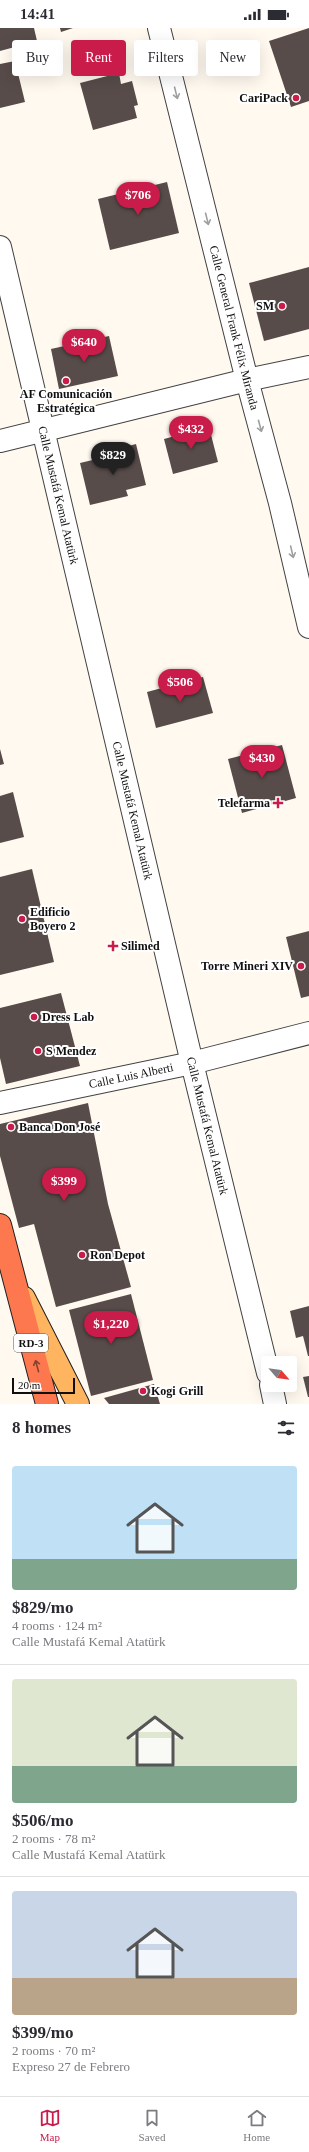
<!DOCTYPE html>
<html lang="en">
<head>
<meta charset="utf-8">
<style>
  body { margin:0; font-family:Georgia,serif; background:#f7f7f7; color:#2b2b33; height:100vh; display:flex; flex-direction:column; font-size:15px; white-space:nowrap }
  * { box-sizing:border-box; margin:0 }
  p { font-size:13px; color:#7c7c81 }
  .icon { flex:none; width:22px; height:22px; fill:none; stroke:currentColor; stroke-width:2; stroke-linecap:round; stroke-linejoin:round }
  .map { position:relative; height:1376px; overflow:hidden }
  .sheet { display:flex; flex-direction:column; background:#fff; flex:1 }
  .sheet>* { flex:none }
  .top-card { position:absolute; left:12px; top:12px; width:285px; height:36px; display:flex; gap:8px }
  .needle { width:26px; rotate:118deg }
  .tools { position:absolute; left:261px; top:1328px; display:grid; gap:8px }
  .tools a { display:grid; place-items:center; width:36px; height:36px; border-radius:4px; background:#fff; box-shadow:0 4px 16px #0002; font-size:20px }
  .scale { position:absolute; left:12px; bottom:10px; width:63px; box-sizing:border-box; padding-left:4px; border:2px solid #0f0f0f; border-top:0; font-size:11px; line-height:14px; white-space:nowrap; color:#0f0f0f; -webkit-text-stroke:3px #fff; paint-order:stroke }
  .price { position:absolute; translate:-50% -34px; padding:0 9px; border-radius:14px; background:#ca1c4b; color:#fff; font-size:13px; line-height:26px; filter:drop-shadow(0 1px 2px #0008) }
  .price::after { content:''; position:absolute; left:50%; top:24px; width:12px; height:9px; margin-left:-6px; background:inherit; clip-path:polygon(0 0,100% 0,50% 100%) }
  .price.current { background:#222; color:#fff }
  ul { padding:0; list-style:none }
  li { display:grid; align-content:center; gap:8px; height:212px; padding:0 12px }
  li+li { border-top:1px solid #e1e1e2 }
  li span { display:grid; place-items:center; height:124px; border-radius:4px; color:#555 }
  li>.icon { margin-inline-start:auto }
  span .icon { width:72px; height:72px; fill:#fffc; stroke-width:1 }
  li b { font-size:17px }
  h2 { display:flex; justify-content:space-between; align-items:center; height:48px; padding:0 12px; font-size:17px }
  .pill { padding:0 14px; border-radius:4px; background:#fff; box-shadow:0 4px 16px #0002; font-size:14px; line-height:36px }
  .pill.current { background:#ca1c4b; color:#fff }
  .status { display:flex; justify-content:space-between; align-items:center; height:28px; padding:0 20px; background:#fff; direction:ltr }
  .status svg { height:11px; fill:currentColor }
  .tab-bar { display:flex; justify-content:space-around; align-items:center; height:56px; border-top:1px solid #e1e1e2; background:#fff; font-size:11px; color:#7c7c81 }
  .tab-bar a { display:grid; justify-items:center; gap:2px }
  .tab-bar .current { color:#ca1c4b }
  .map>svg:first-child { display:block }
</style>
</head>
<body>
<div class="status"><b>14:41</b><svg viewBox="0 0 49 12"><path d="M0 12V9h3v3zM5 12V6h3v6zM10 12V3h3v9zM15 12V0h3v12zM26 1h20v11H26zM47 4h2v5h-2z"/></svg></div>
<div class="map">
<svg width="309" height="1376" viewBox="0 0 309 1376">
  <rect width="100%" height="100%" fill="#fff9f0"/>
  <g fill="#584c4a">
    <path d="M0 0H34L37 13 0 23Z"/>
    <path d="M60 0H73L61 4Z"/>
    <path d="M309 0V73L291 79 269 13Z"/>
    <path d="M15 33 25 74 0 80V36Z"/>
    <path d="M119 45 121 56 132 53 138 77 134 78 137 90 93 102 80 55Z"/>
    <path d="M167 154 179 205 110 222 98 171Z"/>
    <path d="M309 239V301L264 313 249 255Z"/>
    <path d="M109 308 118 348 59 361 51 321Z"/>
    <path d="M209 399 218 434 173 446 164 411Z"/>
    <path d="M136 416 146 457 126 462 128 468 90 477 80 435 122 425 121 420Z"/>
    <path d="M203 649 213 685 156 700 147 664Z"/>
    <path d="M282 717 296 770 242 785 228 731Z"/>
    <path d="M0 721 4 736 0 737Z"/>
    <path d="M13 764 24 809 0 815V768Z"/>
    <path d="M32 841 54 934 0 947V849Z"/>
    <path d="M309 903V968L301 970 286 909Z"/>
    <path d="M61 965 80 1038 6 1056 0 1030V980Z"/>
    <path d="M88 1075 108 1176 131 1259 56 1279 34 1196 19 1200 0 1128V1096Z"/>
    <path d="M131 1266 153 1352 91 1368 69 1282Z"/>
    <path d="M309 1278V1328H308L303 1308 296 1310 290 1283Z"/>
    <path d="M309 1348V1369H308L303 1349Z"/>
    <path d="M154 1356 160 1376H109L104 1370Z"/>
  </g>
  <g fill="none" stroke-linecap="round" stroke-linejoin="round">
    <defs>
      <g id="minor">
        <path id="s1" d="M159 0 247 352 280 475 309 599"/>
        <path id="s2" d="M0 219 192 1035 268 1345"/>
        <path d="M0 413 247 352 309 339"/>
        <path id="s3" d="M0 1075 192 1035 309 1005"/>
        <path d="M271 1357 275 1376"/>
      </g>
      <path id="major" d="M24 1270 78 1376"/>
      <path id="highway" d="M0 1197 47 1376"/>
    </defs>
    <use href="#minor" stroke="#424242" stroke-width="24"/>
    <use href="#major" stroke="#202020" stroke-width="24"/>
    <use href="#highway" stroke="#202020" stroke-width="24"/>
    <use href="#minor" stroke="#fff" stroke-width="22"/>
    <use href="#major" stroke="#ffb560" stroke-width="22"/>
    <use href="#highway" stroke="#fe784f" stroke-width="22"/>
  </g>
  <defs><path id="oneway-shaft" d="M-6 0H5M1.5-3L5.5 0L1.5 3" fill="none" stroke-width="1.6" stroke-linecap="round" stroke-linejoin="round"/></defs>
  <g stroke="#9f9f9f">
    <use href="#oneway-shaft" transform="translate(176 65) rotate(76)"/>
    <use href="#oneway-shaft" transform="translate(207 191) rotate(76)"/>
    <use href="#oneway-shaft" transform="translate(260 398) rotate(75)"/>
    <use href="#oneway-shaft" transform="translate(292 524) rotate(77)"/>
  </g>
  <use stroke="#86442f" href="#oneway-shaft" transform="translate(37 1338) rotate(-105)"/>
  <g fill="#ca1c4b" stroke="#fff" stroke-width="1.5">
    <circle cx="296" cy="70" r="4"/>
    <circle cx="282" cy="278" r="4"/>
    <circle cx="66" cy="353" r="4"/>
    <path d="M276 769h4v4h4v4h-4v4h-4v-4h-4v-4h4z"/>
    <circle cx="22" cy="891" r="4"/>
    <path d="M111 912h4v4h4v4h-4v4h-4v-4h-4v-4h4z"/>
    <circle cx="301" cy="938" r="4"/>
    <circle cx="34" cy="989" r="4"/>
    <circle cx="38" cy="1023" r="4"/>
    <circle cx="11" cy="1099" r="4"/>
    <circle cx="82" cy="1227" r="4"/>
    <circle cx="143" cy="1363" r="4"/>
  </g>
  <g text-anchor="middle" stroke-width="4" stroke-linejoin="round" paint-order="stroke">
    <rect fill="#fff" stroke="#575757" stroke-width="1" x="14" y="1306" width="34" height="18" rx="3"/>
    <g font-size="11" font-weight="bold" fill="#0f0f0f">
      <text x="31" y="1319">RD-3</text>
    </g>
    <g font-size="12" font-weight="bold" fill="#0f0f0f" stroke="#fff" text-anchor="start">
      <text x="288" y="74" text-anchor="end">CariPack</text>
      <text x="274" y="282" text-anchor="end">SM</text>
      <text x="66" y="370" text-anchor="middle">AF Comunicación<tspan x="66" dy="14">Estratégica</tspan></text>
      <text x="270" y="779" text-anchor="end">Telefarma</text>
      <text x="30" y="888">Edificio<tspan x="30" dy="14">Boyero 2</tspan></text>
      <text x="121" y="922">Silimed</text>
      <text x="293" y="942" text-anchor="end">Torre Mineri XIV</text>
      <text x="42" y="993">Dress Lab</text>
      <text x="46" y="1027">S Mendez</text>
      <text x="19" y="1103">Banca Don José</text>
      <text x="90" y="1231">Ron Depot</text>
      <text x="151" y="1367">Kogi Grill</text>
    </g>
    <g font-size="12" fill="#0f0f0f" stroke="#fff">
      <text dy="4" stroke="none"><textPath href="#s1" startOffset="309">Calle General Frank Félix Miranda</textPath></text>
      <text dy="4" stroke="none"><textPath href="#s2" startOffset="255">Calle Mustafá Kemal Atatürk</textPath></text>
      <text dy="4" stroke="none"><textPath href="#s2" startOffset="579">Calle Mustafá Kemal Atatürk</textPath></text>
      <text dy="4" stroke="none"><textPath href="#s3" startOffset="134">Calle Luis Alberti</textPath></text>
      <text dy="4" stroke="none"><textPath href="#s2" startOffset="903">Calle Mustafá Kemal Atatürk</textPath></text>
    </g>
  </g>
</svg>
<div class="tools">
<a><svg class="needle" viewBox="-14 -14 28 28"><path d="M0-13l5 13h-10z" fill="#e53935"/><path d="M0 13l5-13h-10z" fill="#7c7c81"/></svg></a>
</div>
<div class="scale">20 m</div>
<b class="price" style="left:138px;top:188px">$706</b>
<b class="price" style="left:84px;top:335px">$640</b>
<b class="price" style="left:191px;top:422px">$432</b>
<b class="price current" style="left:113px;top:448px">$829</b>
<b class="price" style="left:180px;top:675px">$506</b>
<b class="price" style="left:262px;top:751px">$430</b>
<b class="price" style="left:64px;top:1174px">$399</b>
<b class="price" style="left:111px;top:1317px">$1,220</b>
<div class="top-card">
<a class="pill">Buy</a>
<a class="pill current">Rent</a>
<a class="pill">Filters</a>
<a class="pill">New</a>
</div>
</div>
<section class="sheet">
<h2>8 homes<svg class="icon" aria-label="filters" viewBox="0 0 24 24"><path d="M4 7h16M4 17h16"/><circle cx="9" cy="7" r="2"/><circle cx="15" cy="17" r="2"/></svg></h2>
<ul>
<li><span style="background:linear-gradient(#bfe0f5 75%,#7fa58c 0)"><svg class="icon" aria-label="home" viewBox="0 0 24 24"><path d="M3 11l9-7 9 7M6 9v11h12V9"/></svg></span><div><b>$829/mo</b><p>4 rooms · 124 m²</p><p>Calle Mustafá Kemal Atatürk</p></div></li>
<li><span style="background:linear-gradient(#dfe7d0 70%,#7fa58c 0)"><svg class="icon" aria-label="home" viewBox="0 0 24 24"><path d="M3 11l9-7 9 7M6 9v11h12V9"/></svg></span><div><b>$506/mo</b><p>2 rooms · 78 m²</p><p>Calle Mustafá Kemal Atatürk</p></div></li>
<li><span style="background:linear-gradient(#c9d6e8 70%,#b9a48a 0)"><svg class="icon" aria-label="home" viewBox="0 0 24 24"><path d="M3 11l9-7 9 7M6 9v11h12V9"/></svg></span><div><b>$399/mo</b><p>2 rooms · 70 m²</p><p>Expreso 27 de Febrero</p></div></li>
</ul>
</section>
<nav class="tab-bar">
<a class="current"><svg class="icon" aria-label="map" viewBox="0 0 24 24"><path d="M3 6l6-2 6 2 6-2v14l-6 2-6-2-6 2zM9 4v14M15 6v14"/></svg>Map</a>
<a><svg class="icon" aria-label="saved" viewBox="0 0 24 24"><path d="M7 4h10v16l-5-4-5 4z"/></svg>Saved</a>
<a><svg class="icon" aria-label="home" viewBox="0 0 24 24"><path d="M3 11l9-7 9 7M6 9v11h12V9"/></svg>Home</a>
</nav>
</body>
</html>
